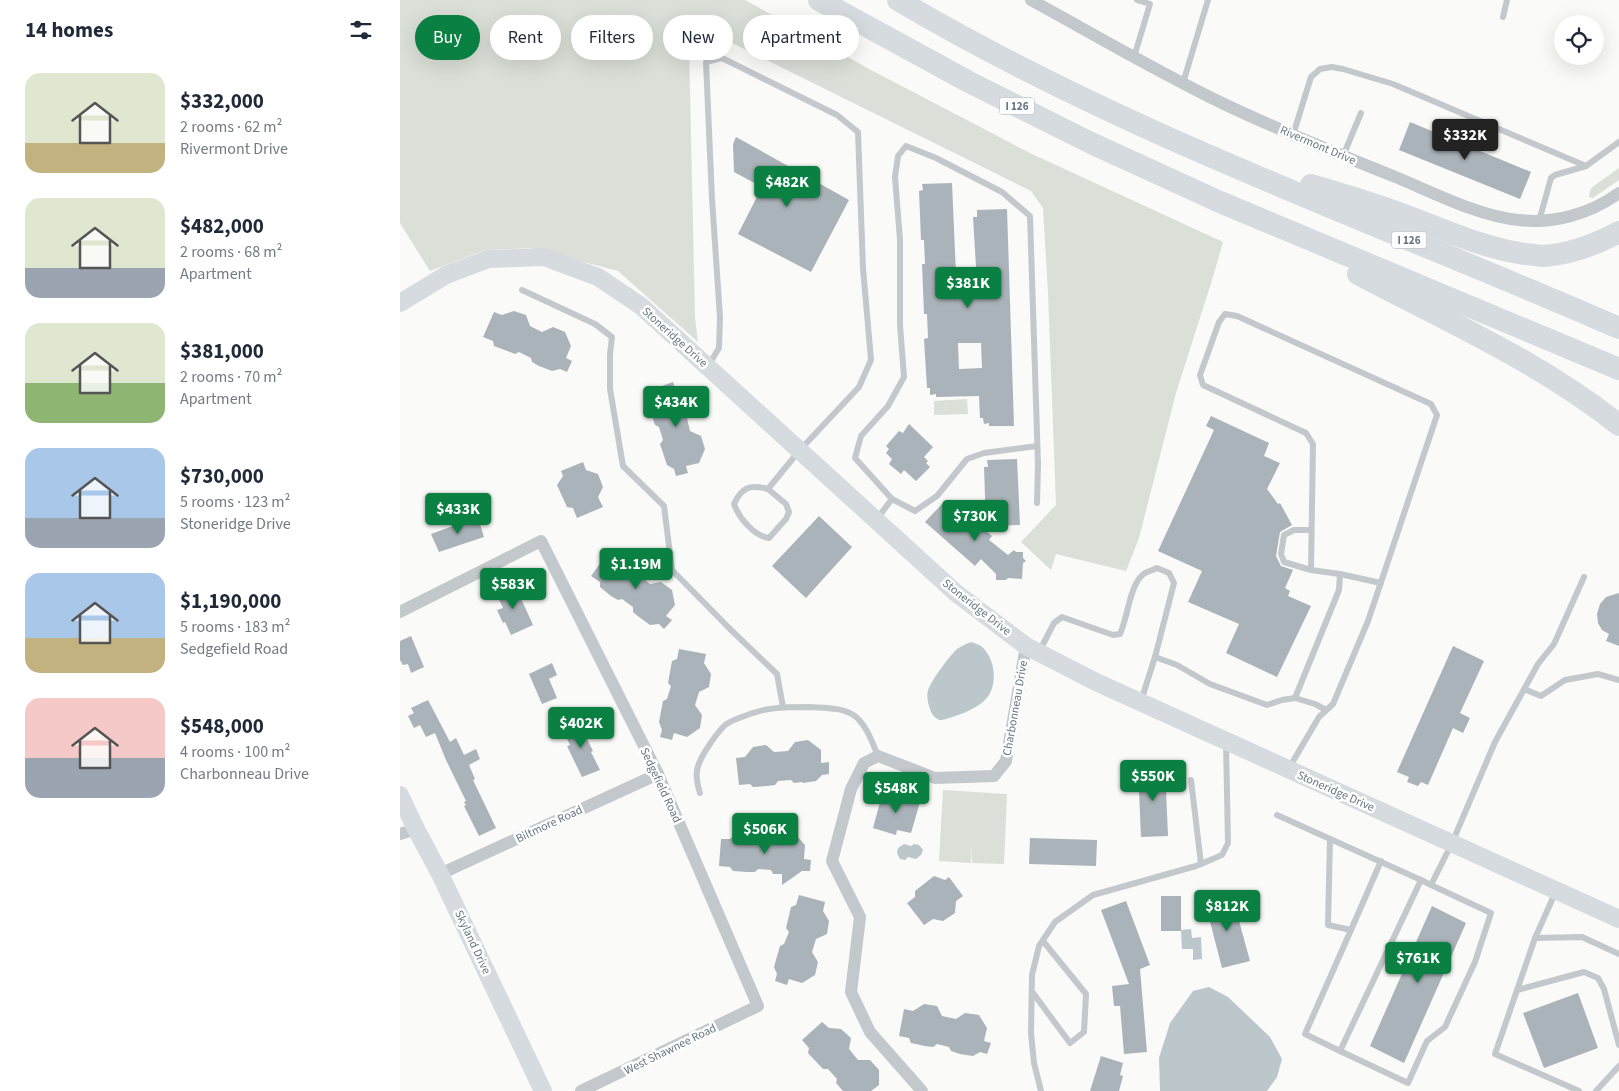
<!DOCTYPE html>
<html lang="en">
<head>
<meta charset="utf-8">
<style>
  body { margin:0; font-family:"Source Sans 3",sans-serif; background:#f6f6f7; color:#1f2937; height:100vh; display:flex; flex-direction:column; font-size:19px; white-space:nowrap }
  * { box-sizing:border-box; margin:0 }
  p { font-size:16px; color:#747a83 }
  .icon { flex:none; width:28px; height:28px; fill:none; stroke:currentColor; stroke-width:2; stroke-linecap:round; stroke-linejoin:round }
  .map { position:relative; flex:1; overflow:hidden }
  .side { display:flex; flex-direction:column; background:#fff; width:400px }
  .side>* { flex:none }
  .top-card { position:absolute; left:15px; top:15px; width:475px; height:45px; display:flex; gap:10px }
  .fabs { position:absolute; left:1154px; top:15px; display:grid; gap:10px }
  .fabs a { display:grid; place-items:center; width:50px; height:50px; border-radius:50%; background:#fff; box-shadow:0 5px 20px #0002; font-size:25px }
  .price { position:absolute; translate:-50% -42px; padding:0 11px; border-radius:5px; background:#0b8043; color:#fff; font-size:16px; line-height:32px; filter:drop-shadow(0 1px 2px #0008) }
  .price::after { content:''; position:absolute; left:50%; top:30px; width:15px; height:11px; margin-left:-8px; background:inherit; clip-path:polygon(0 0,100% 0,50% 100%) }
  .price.current { background:#222; color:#fff }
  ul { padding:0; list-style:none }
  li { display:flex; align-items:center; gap:15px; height:125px; padding:0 25px }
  li span { display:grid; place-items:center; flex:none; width:140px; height:100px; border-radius:15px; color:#555 }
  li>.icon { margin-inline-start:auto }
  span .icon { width:60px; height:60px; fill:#fffc; stroke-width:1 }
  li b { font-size:21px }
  h2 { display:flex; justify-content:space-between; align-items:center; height:60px; padding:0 25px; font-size:21px }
  .chip { padding:0 18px; border-radius:22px; background:#fff; box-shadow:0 5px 20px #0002; font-size:18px; line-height:45px }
  .chip.current { background:#0b8043; color:#fff }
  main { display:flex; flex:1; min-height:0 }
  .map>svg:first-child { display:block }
</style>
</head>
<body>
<main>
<section class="side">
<h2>14 homes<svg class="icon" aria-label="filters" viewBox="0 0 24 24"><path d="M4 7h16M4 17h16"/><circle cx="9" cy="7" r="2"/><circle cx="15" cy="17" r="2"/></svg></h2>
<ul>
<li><span style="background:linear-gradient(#dfe7d0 70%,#c2b280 0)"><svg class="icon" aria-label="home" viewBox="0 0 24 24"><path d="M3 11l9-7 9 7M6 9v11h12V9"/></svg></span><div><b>$332,000</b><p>2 rooms · 62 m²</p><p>Rivermont Drive</p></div></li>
<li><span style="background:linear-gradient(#dfe7d0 70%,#9aa5b1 0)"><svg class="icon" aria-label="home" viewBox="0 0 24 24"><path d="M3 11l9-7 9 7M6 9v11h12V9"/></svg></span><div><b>$482,000</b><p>2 rooms · 68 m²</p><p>Apartment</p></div></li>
<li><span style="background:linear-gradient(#dfe7d0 60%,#8fb573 0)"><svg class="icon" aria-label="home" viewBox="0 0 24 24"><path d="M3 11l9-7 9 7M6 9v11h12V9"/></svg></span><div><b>$381,000</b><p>2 rooms · 70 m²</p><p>Apartment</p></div></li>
<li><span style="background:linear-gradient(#a9c7e8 70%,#9aa5b1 0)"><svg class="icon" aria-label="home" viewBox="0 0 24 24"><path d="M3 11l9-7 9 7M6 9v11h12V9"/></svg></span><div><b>$730,000</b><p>5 rooms · 123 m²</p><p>Stoneridge Drive</p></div></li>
<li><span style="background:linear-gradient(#a9c7e8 65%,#c2b280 0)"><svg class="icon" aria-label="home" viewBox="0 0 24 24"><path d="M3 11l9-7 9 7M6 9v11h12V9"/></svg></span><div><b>$1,190,000</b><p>5 rooms · 183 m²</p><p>Sedgefield Road</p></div></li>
<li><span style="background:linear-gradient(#f6c9c9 60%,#9aa5b1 0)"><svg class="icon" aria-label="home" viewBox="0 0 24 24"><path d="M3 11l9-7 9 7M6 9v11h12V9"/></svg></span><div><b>$548,000</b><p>4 rooms · 100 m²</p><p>Charbonneau Drive</p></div></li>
</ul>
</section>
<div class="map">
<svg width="1219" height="1091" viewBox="0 0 1219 1091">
  <rect width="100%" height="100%" fill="#fafaf8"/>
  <g fill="#dadfd7">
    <path d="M0 0H345L471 70 632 154 823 242 813 277 776 393 739 538 726 571 656 554 651 570 621 542 656 505 648 292 643 208 631 191 320 37 289 44 295 318 298 342 218 271 131 248 85 250 30 271 0 223Z"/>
    <path d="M1219 168V180L1193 198 1189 197 1191 188Z"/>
    <path d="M567 399 568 414 534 415V401Z"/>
    <path d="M543 790 607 794 604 864 572 863V845L571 863 539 861Z"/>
  </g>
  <g fill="#bbc7cb">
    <path d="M571 642C574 643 578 644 581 646 596 658 599 688 584 701 574 710 559 715 546 719 540 721 537 720 533 715 529 710 526 696 528 690 533 678 548 658 557 649 561 646 566 644 571 642Z"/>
    <path d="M504 844 511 846 514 844 519 845 523 850 521 855 516 859 508 857 505 860 500 859 497 853 498 848Z"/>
    <path d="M791 929 792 938 801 937 802 959 793 960V949H782L781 930Z"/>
    <path d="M809 987 828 997 870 1037 882 1059 877 1077 867 1091H760L759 1058 770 1023 793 991Z"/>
  </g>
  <g fill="#aab3b9" fill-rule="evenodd">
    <path d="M1010 122 1131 172 1120 199 999 150Z"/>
    <path d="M336 137 449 200 411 272 338 234 362 187 334 172 333 144Z"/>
    <path d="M552 183 557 297H577V293H579L578 267H576L573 217H577V210L607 209 614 426H589V423L584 424 583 418H580L579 396 536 397V394L530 395V388H527L524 339 528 338 527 314H524L522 264H525L524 240H521L519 191 523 190 522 184ZM558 343H581L582 368 559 369Z"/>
    <path d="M114 311 126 315 130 326 142 332 153 327 165 332 171 346 166 358 172 361 167 372 160 369 152 371 139 366 132 362 131 358 119 352 115 354 94 346 93 341 83 337 94 312 102 315Z"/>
    <path d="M273 382 276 391 288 396 293 409 287 418 290 431 301 436 305 449 299 463 286 466 288 473 276 476 274 469 267 465 260 444 263 440 259 427 255 425 248 405 251 401 248 391Z"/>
    <path d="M811 416 869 443 864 456 880 463 867 489 878 504 880 503 892 525 880 532 876 556 881 566 893 570 885 588 890 591 888 596 911 606 877 677 826 653 839 624 788 602 802 571 758 551 814 430 806 426Z"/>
    <path d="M509 424 533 447 524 457 528 461 526 463 530 467 516 481 504 470 501 474 489 464 492 459 486 453 489 449 486 446 499 431 503 433Z"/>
    <path d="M617 459 620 525 586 526 584 467H588L587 460Z"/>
    <path d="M183 462 186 470 198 474 203 487 198 497 203 507 177 518 173 508 167 507 157 485 163 476 161 471Z"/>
    <path d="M548 502 552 506 555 503 592 536 589 540 608 555 614 550 616 552H623V558L626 561 623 563 622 579 608 578 606 580H596V574L581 559 575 566 525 522 542 504 544 506Z"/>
    <path d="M419 516 452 547 406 598 372 566Z"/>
    <path d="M78 517 84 537 39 552 31 534Z"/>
    <path d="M207 554 215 559 227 557 238 564 239 575 250 584 261 582 272 590 275 605 266 616 272 620 264 629 259 624 250 625 239 617 233 612V607L222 599 218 600 211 596 200 587V582L191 576Z"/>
    <path d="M114 583 133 625 111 635 105 622 103 623 97 610 103 608 95 591Z"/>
    <path d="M1219 593V646L1206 641 1209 634 1202 630 1198 623 1197 614 1200 604 1206 597Z"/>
    <path d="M11 636 24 667 11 673 8 664 3 665 0 660V641Z"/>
    <path d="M1053 646 1084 661 1060 713 1070 718 1063 733 1053 728 1028 785 1021 782 1018 786 1007 782 1009 777 997 772Z"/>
    <path d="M279 649 306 654 304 663 311 674 309 687 299 692 295 705 302 715 300 728 287 737 274 733 272 740 260 737 262 730 259 722 263 701 267 699 271 686 268 683 272 661 277 659Z"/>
    <path d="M152 663 157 675 149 679 157 698 142 704 129 674Z"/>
    <path d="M28 700 50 742 56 738 64 755 76 749 80 759 69 765 75 779 73 780 96 828 79 836 64 806 66 805 64 802 66 801 46 760 35 733 26 737 20 725 14 728 8 716 14 713 11 708Z"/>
    <path d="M178 721 193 751 191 752 200 770 182 777 167 746 170 745 162 728Z"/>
    <path d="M408 740 421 750V763L429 762V774L422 775 416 781 403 783 402 782 394 783 391 780 378 781 375 785 367 786 353 787 350 784 339 785 336 758 345 757 353 747 366 745 374 752 388 751 395 742Z"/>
    <path d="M765 767 768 836 741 837 738 768Z"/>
    <path d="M483 791 520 802 511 833 497 830 496 835 473 828Z"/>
    <path d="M339 831H352L359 840 373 842 381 834H395L405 845 404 859 411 860 410 871H402L382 885V874H373L371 870 358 869 355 872H347L333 871 330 867 319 866 321 839H330Z"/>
    <path d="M630 838 697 840 696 866 629 864Z"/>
    <path d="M534 876 545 880 549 877 563 896 556 901 555 913 543 921 533 919 524 925 507 903 515 897V891Z"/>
    <path d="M399 895 425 902 423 911 429 921 427 934 416 939 412 952 418 962 415 975 402 983 389 979 387 985 375 981 377 974 374 967 380 946 384 944 389 932 386 928 391 907 396 905Z"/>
    <path d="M832 895 850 961 822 968 805 902Z"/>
    <rect x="761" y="896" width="20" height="35"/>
    <path d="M726 901 750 965 740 969 747 1052 724 1054 720 1006H714L712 986 729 984 701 910Z"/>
    <path d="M1032 906 1066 923 1004 1063 970 1046Z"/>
    <path d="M1178 993 1198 1048 1144 1068 1123 1013Z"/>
    <path d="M524 1004 537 1006 542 1016 556 1019 565 1013 579 1015 587 1028 584 1041 591 1043 587 1054 580 1052 573 1056 560 1054 551 1051 549 1047 537 1044 533 1047 525 1046 511 1043 509 1038 499 1036 504 1009 513 1011Z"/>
    <path d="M422 1022 429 1028 441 1029 451 1038 449 1049 458 1060H470L479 1070V1085L471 1091H443L436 1083 437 1079 428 1069H423L408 1053 409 1048 402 1040Z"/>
    <path d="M701 1056 723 1063 720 1075 723 1076 719 1091H690Z"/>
  </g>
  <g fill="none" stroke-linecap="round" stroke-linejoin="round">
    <g stroke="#c3c8cc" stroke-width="6">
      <path d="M1103 17 1107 0"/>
      <path d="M734 57 750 4 737 0"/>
      <path d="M783 83 808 0"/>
      <path d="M893 135 911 77 920 69 932 67 943 69 993 84 1186 166"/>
      <path d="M943 156 961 113"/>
      <path d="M1139 221 1151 178 1155 175 1186 166 1219 142"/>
      <path d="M122 290 195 324 212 337 210 354V389L223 466 264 506 272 570 330 629 377 674 383 707"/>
      <path d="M308 366 319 348 320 317 312 199 306 62 322 58 437 115 458 132 463 268 471 360 459 387 399 451 368 489C350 484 342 487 334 504 339 518 354 536 369 538L386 519 389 512 386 504 368 489"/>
      <path d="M492 499 515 511 537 496 567 459 584 453 637 446"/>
      <path d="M476 520 492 499 455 458 461 436 488 406 504 377 500 325V240L495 177 498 156 506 146 536 158 602 192 630 216 638 464 637 503"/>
      <path d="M911 570 884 562 881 554 884 535 894 530H911"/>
      <path d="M940 574 981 583"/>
      <path d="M639 652 654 623 662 617 713 635 720 634C728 617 730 582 745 573 749 571 753 570 757 568L769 573 774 583 755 657 741 701"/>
      <path d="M755 657 777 665 810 684 867 705 882 700 895 698 915 704 926 710"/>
      <path d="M1124 689 1141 696 1165 680 1198 674 1219 680"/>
      <path d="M889 768 919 717 933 704 968 621 1037 415 1031 404 837 316 825 314 819 322 800 375 803 385 906 433 913 444 911 570 940 574 939 590 895 698"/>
      <path d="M791 780 801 864"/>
      <path d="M300 793C294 774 296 766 306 750 311 742 318 732 325 725 329 722 334 720 339 718 364 707 383 707 410 707 425 708 442 707 455 716 467 726 472 742 478 756"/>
      <path d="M877 815 1021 880"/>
      <path d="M930 839 928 925 951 930 981 861"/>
      <path d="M1031 885 1091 913 1075 962 1045 1027 1027 1041 1008 1083 940 1051 1021 880 1031 885 1052 843 1095 742 1138 664 1154 644 1184 577"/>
      <path d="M1156 891 1135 938 1182 937 1219 954"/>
      <path d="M1135 938 1095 1054 1179 1091"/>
      <path d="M1117 990 1184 972 1198 978 1204 989 1219 1045"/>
      <path d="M633 993 670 1043 684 1032 686 994 643 941"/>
      <path d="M940 1051 905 1034 951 930"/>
      <path d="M641 1091 634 1063 631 1033 632 975 639 946 655 922 693 895 796 866 822 855 828 843 826 742"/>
      <path d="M1196 1091 1219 1066"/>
    </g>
    <g stroke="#c3c8cc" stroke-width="12">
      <path d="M631 0C695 35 758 72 824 104 881 131 940 155 998 178 1034 193 1081 217 1119 220 1154 224 1190 214 1219 193"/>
      <path d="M0 612 141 541 258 774 358 1006 181 1091"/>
      <path d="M0 834 16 829"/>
      <path d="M40 874 258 774"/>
      <path d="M522 1091 470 1032 451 992 460 917 432 861 451 789 464 763 478 756 535 778 594 776 606 761 626 646"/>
    </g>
    <g stroke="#d6dbdf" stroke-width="18">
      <path d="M0 303 46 275 88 259 144 257 198 277 241 306 556 593 626 646 696 682 1219 919"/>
      <path d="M0 795 16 829 40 874 143 1091"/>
    </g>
    <g stroke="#d6dbdf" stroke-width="22">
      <path d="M419 0 569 82 691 143 820 202 1219 369"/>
      <path d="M498 0C726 135 977 222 1219 328"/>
      <path d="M911 185C942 194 972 203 1002 214 1042 229 1082 248 1125 254 1131 254 1137 256 1144 256 1171 254 1195 245 1219 232"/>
      <path d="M958 274C1047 321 1140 362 1219 425"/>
    </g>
  </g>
  <g text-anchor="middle" stroke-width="5" stroke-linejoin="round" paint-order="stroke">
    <g fill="#fff" stroke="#939fa8" stroke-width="1">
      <rect x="599.5" y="97.5" width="35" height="17" rx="4"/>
      <rect x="991.5" y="231.5" width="35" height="17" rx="4"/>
    </g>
    <g font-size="11" font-weight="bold" fill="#657683">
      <text x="617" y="110">I 126</text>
      <text x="1009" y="244">I 126</text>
    </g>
    <g font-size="12" fill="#657683" stroke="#fff">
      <text transform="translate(918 145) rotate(23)" y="4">Rivermont Drive</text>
      <text transform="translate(275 337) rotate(42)" y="4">Stoneridge Drive</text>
      <text transform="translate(577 607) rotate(38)" y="4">Stoneridge Drive</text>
      <text transform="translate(615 708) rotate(-80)" y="4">Charbonneau Drive</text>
      <text transform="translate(261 785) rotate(65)" y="4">Sedgefield Road</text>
      <text transform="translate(936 791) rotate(24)" y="4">Stoneridge Drive</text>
      <text transform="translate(149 824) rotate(-25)" y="4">Biltmore Road</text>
      <text transform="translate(73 942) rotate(65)" y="4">Skyland Drive</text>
      <text transform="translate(270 1049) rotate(-26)" y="4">West Shawnee Road</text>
    </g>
  </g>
</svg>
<div class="fabs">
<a><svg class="icon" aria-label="locate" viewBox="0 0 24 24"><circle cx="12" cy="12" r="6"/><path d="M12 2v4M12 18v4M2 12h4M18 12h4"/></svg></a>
</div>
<b class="price current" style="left:1065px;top:161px">$332K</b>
<b class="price" style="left:387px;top:208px">$482K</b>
<b class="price" style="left:568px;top:309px">$381K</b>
<b class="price" style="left:276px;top:428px">$434K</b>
<b class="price" style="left:58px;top:535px">$433K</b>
<b class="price" style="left:575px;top:542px">$730K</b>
<b class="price" style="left:236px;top:590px">$1.19M</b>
<b class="price" style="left:113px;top:610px">$583K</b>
<b class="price" style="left:181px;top:749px">$402K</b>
<b class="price" style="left:753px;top:802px">$550K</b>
<b class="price" style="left:496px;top:814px">$548K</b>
<b class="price" style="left:365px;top:855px">$506K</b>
<b class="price" style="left:827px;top:932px">$812K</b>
<b class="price" style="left:1018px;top:984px">$761K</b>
<div class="top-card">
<a class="chip current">Buy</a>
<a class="chip">Rent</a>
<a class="chip">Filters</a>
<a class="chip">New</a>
<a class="chip">Apartment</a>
</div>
</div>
</main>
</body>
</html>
